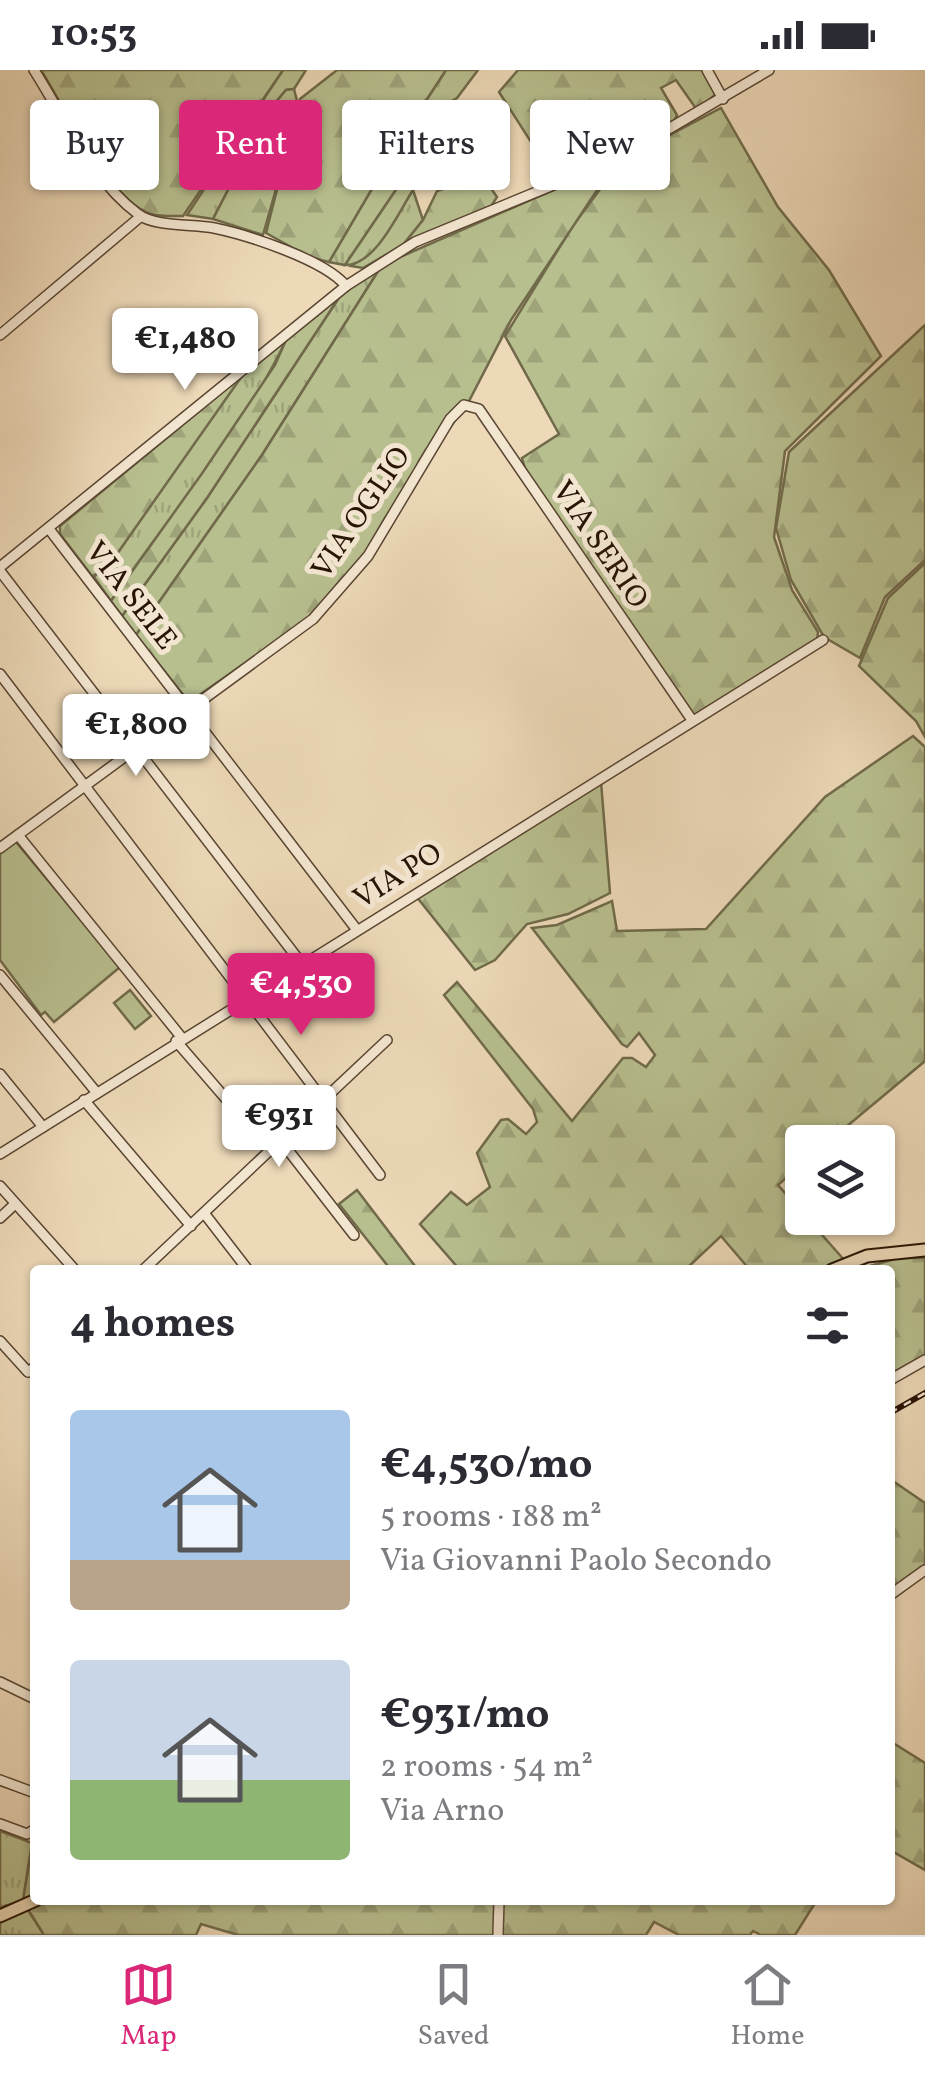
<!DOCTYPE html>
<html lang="en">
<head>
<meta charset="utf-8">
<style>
  body { margin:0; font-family:Vollkorn,serif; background:#f2f2f3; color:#2b2b33; height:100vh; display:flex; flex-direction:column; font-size:38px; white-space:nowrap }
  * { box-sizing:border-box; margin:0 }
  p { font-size:32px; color:#7c7c81 }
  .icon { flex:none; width:55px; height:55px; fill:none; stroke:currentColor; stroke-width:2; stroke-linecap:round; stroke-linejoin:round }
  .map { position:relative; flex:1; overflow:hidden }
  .side { position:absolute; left:30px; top:1195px; width:865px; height:640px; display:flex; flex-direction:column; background:#fff; border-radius:10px; box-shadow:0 2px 8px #0004 }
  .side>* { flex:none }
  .top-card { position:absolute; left:30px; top:30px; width:865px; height:90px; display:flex; gap:20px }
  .buttons { position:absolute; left:785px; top:1055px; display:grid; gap:20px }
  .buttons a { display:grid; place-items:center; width:110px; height:110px; border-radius:10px; background:#fff; box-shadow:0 2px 8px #0004; font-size:50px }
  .price { position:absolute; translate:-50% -85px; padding:0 22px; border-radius:10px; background:#fff; color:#222; font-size:32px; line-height:65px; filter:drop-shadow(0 2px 5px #0008) }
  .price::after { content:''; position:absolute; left:50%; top:60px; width:30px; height:22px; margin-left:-15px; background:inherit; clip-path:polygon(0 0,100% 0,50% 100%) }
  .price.selected { background:#db2777; color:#fff }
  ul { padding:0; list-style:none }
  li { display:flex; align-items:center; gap:30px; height:250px; padding:0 40px }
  li span { display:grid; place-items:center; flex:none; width:280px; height:200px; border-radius:10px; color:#555 }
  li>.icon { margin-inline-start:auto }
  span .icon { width:120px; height:120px; fill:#fffc; stroke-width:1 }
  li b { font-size:42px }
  h2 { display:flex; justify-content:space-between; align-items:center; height:120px; padding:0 40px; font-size:42px }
  .pill { padding:0 35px; border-radius:10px; background:#fff; box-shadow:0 2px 8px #0004; font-size:35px; line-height:90px }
  .pill.selected { background:#db2777; color:#fff }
  .status { display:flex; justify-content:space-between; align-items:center; height:70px; padding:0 50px; background:#fff; direction:ltr }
  .status svg { height:28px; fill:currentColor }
  .tab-bar { display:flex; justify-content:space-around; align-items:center; height:140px; border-top:2px solid #e1e1e2; background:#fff; font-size:28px; color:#7c7c81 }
  .tab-bar a { display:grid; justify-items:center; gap:5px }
  .tab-bar .selected { color:#db2777 }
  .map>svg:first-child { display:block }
</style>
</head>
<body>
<div class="status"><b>10:53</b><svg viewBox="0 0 49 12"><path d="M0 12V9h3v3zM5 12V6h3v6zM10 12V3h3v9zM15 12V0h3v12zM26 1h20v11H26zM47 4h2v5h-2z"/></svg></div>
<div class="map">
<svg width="925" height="1865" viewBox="0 0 925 1865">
  <defs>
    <pattern id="grass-tufts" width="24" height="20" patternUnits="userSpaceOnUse" patternTransform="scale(2.5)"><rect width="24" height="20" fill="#b8bf8f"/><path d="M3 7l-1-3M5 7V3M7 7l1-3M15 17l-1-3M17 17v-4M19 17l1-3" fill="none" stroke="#9ea37a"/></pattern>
    <pattern id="forest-firs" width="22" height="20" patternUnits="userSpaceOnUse" patternTransform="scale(2.5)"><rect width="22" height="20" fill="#b8bf8f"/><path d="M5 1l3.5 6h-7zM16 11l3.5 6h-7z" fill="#9ea37a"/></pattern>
  </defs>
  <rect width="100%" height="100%" fill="#edd9b8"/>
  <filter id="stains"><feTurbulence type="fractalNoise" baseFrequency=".002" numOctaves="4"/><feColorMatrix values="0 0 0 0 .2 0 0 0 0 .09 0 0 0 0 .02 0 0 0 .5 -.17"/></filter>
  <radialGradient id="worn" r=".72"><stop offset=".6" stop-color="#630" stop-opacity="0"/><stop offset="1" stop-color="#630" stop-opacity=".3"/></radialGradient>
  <g fill="url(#grass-tufts)" stroke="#706a4a" stroke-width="2.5">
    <path d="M283 0H306L294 19 286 20 270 39 213 149 187 145Z"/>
    <path d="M446 0H478L457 28 410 55Z"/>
    <path d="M397 76 406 105 345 195 329 192Z"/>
    <path d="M413 120 423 150 403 175 363 198 351 196 368 185Z"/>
    <path d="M382 195 262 385 136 565 122 546 207 428 342 223Z"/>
    <path d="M287 268C243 362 169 445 111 531L94 507 119 481 223 330 242 306Z"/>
    <path d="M0 1761 32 1773 23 1831 0 1837Z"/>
    <path d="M28 1840 44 1865H0V1852Z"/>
  </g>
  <g fill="url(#forest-firs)" stroke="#706a4a" stroke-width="2.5">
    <path d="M41 0H283L183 146C171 146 155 147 144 141 109 125 62 34 41 0Z"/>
    <path d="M337 0H446L410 55 394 63 397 76 329 192 309 187 266 163 300 29Z"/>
    <path d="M518 0H704L716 24 697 40 676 10 661 18 677 45 674 52 556 111 499 22Z"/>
    <path d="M294 19 298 35 279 88 276 119 263 165 213 149 270 39 286 20Z"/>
    <path d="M721 38 778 137 829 200 881 286 785 381 774 467 792 520 818 562 817 571 694 646 527 405 522 388 559 364 505 266 572 157 621 91Z"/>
    <path d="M471 89 497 127 490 138 403 175 423 150 437 121C455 116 464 108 471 89Z"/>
    <path d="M615 93 511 250 469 331 385 448 359 495 319 542 189 632 136 565 262 385 382 195Z"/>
    <path d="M406 105 413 120C398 143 375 196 345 195Z"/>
    <path d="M342 223 207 428 122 546 111 531 203 402 275 295 287 268Z"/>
    <path d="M925 255V490L885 527 860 588 824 567 791 510 776 458 789 382Z"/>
    <path d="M242 306 119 481 102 502 92 506 60 464V456Z"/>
    <path d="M925 493V667L916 651 859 596 888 528Z"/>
    <path d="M913 666 925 677V991L828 1072H802V1094L778 1115 853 1200H750L721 1166 685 1200H460L420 1154 451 1122 467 1135 490 1117 477 1083 501 1050 508 1049 526 1064 537 1052 533 1039 444 925 457 912 572 1051 623 988H632L646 997 655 985 639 963 627 977 622 974 532 858 557 855 612 831 617 861 706 859 825 727Z"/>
    <path d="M601 712 610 823 568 844 527 854 495 890 475 900 416 826Z"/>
    <path d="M357 1120 418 1200H391L339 1134Z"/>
    <path d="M898 1188H925V1285L890 1304V1200H856Z"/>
    <path d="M890 1409 925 1433V1505L890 1530Z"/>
    <path d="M890 1671 925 1693V1800L890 1780Z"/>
    <path d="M35 1756V1830H817L795 1865H761L753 1861 750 1865H679L654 1852 646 1865H238L201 1854 196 1865H44L23 1831Z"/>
  </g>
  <g fill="#b8bf8f" stroke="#706a4a" stroke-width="2.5">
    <path d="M16 772 120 897 54 952 45 942 41 945 0 890V784Z"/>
    <path d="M130 920 151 946 135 959 114 933Z"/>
  </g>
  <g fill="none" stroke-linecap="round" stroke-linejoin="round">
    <defs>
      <g id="minor">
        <path d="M34 0C64 47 92 110 138 144 154 157 193 154 214 158 248 165 325 190 346 216"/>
        <path d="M707 0 723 29"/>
        <path d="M0 265 140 147"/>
        <path d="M49 459 357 860"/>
        <path d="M0 497 346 216 415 172 619 88 769 0"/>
        <path d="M0 501 302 894"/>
        <path d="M0 604 380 1105"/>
        <path d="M18 765 182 968"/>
        <path d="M0 778 313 549 368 486 450 349 464 335 479 339 692 650"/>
        <path d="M0 905 97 1023"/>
        <path d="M176 971 271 1081"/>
        <path d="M0 1004 43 1057"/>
        <path d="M84 1030 191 1156"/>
        <path d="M281 1071 354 1165"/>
        <path d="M0 1084 823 570"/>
        <path d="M0 1116 75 1200"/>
        <path d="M204 1143 248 1200"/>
        <path d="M0 1148 15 1134"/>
        <path d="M143 1200 387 970"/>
        <path d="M0 1271 28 1302 35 1297"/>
        <path d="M890 1310 925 1290"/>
        <path d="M890 1525 925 1500"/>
        <path d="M0 1612 35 1629"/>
        <path d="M0 1710 35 1723"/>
        <path d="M0 1754 27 1764 35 1759"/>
        <path d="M498 1865 499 1830"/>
      </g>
      <g id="major">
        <path d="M832 1200 867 1186 925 1180"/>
        <path d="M0 1846 36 1830"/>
      </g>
    </defs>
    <use href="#minor" stroke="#594531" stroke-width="12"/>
    <use href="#major" stroke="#281404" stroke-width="15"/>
    <use href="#minor" stroke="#f3e6d1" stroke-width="9"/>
    <use href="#major" stroke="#edd9b8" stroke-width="11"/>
    <defs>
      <path id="rail" d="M890 1343 925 1323"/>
    </defs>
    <use href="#rail" stroke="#281404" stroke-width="6"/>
    <use href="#rail" stroke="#f3e6d1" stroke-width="2.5" stroke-dasharray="8" stroke-linecap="butt"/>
  </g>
  <g text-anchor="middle" stroke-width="10" stroke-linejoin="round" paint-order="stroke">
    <g font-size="30" fill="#281404" stroke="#f3e6d1">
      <text transform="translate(360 442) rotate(-56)" y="10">VIA OGLIO</text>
      <text transform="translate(601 474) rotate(56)" y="10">VIA SERIO</text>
      <text transform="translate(132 525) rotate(52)" y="10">VIA SELE</text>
      <text transform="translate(397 805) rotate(-32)" y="10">VIA PO</text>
    </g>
  </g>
  <rect width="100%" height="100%" filter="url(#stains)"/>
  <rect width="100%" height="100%" fill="url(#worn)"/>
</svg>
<div class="buttons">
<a><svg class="icon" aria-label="layers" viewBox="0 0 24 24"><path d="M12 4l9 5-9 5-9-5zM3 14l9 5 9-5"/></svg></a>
</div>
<b class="price" style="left:185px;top:323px">€1,480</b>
<b class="price" style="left:136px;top:709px">€1,800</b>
<b class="price selected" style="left:301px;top:968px">€4,530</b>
<b class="price" style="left:279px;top:1100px">€931</b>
<div class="top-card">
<a class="pill">Buy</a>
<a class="pill selected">Rent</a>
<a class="pill">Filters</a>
<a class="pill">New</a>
</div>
<section class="side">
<h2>4 homes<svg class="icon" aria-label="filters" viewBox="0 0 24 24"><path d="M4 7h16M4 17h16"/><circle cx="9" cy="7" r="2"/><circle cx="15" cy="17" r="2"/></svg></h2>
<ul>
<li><span style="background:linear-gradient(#a9c7e8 75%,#b9a48a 0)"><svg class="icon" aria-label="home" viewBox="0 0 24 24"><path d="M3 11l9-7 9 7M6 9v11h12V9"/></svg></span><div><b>€4,530/mo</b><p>5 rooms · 188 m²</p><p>Via Giovanni Paolo Secondo</p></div></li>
<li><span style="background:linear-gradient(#c9d6e8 60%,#8fb573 0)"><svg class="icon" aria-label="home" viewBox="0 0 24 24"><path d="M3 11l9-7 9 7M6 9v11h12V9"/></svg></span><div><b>€931/mo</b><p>2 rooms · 54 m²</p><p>Via Arno</p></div></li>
</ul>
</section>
</div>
<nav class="tab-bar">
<a class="selected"><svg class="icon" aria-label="map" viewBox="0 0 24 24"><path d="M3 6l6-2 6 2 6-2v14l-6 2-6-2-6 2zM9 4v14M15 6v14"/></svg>Map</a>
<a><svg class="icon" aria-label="saved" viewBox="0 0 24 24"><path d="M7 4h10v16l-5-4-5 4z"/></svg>Saved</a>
<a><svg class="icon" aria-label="home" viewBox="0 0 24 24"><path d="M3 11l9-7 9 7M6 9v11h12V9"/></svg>Home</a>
</nav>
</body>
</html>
